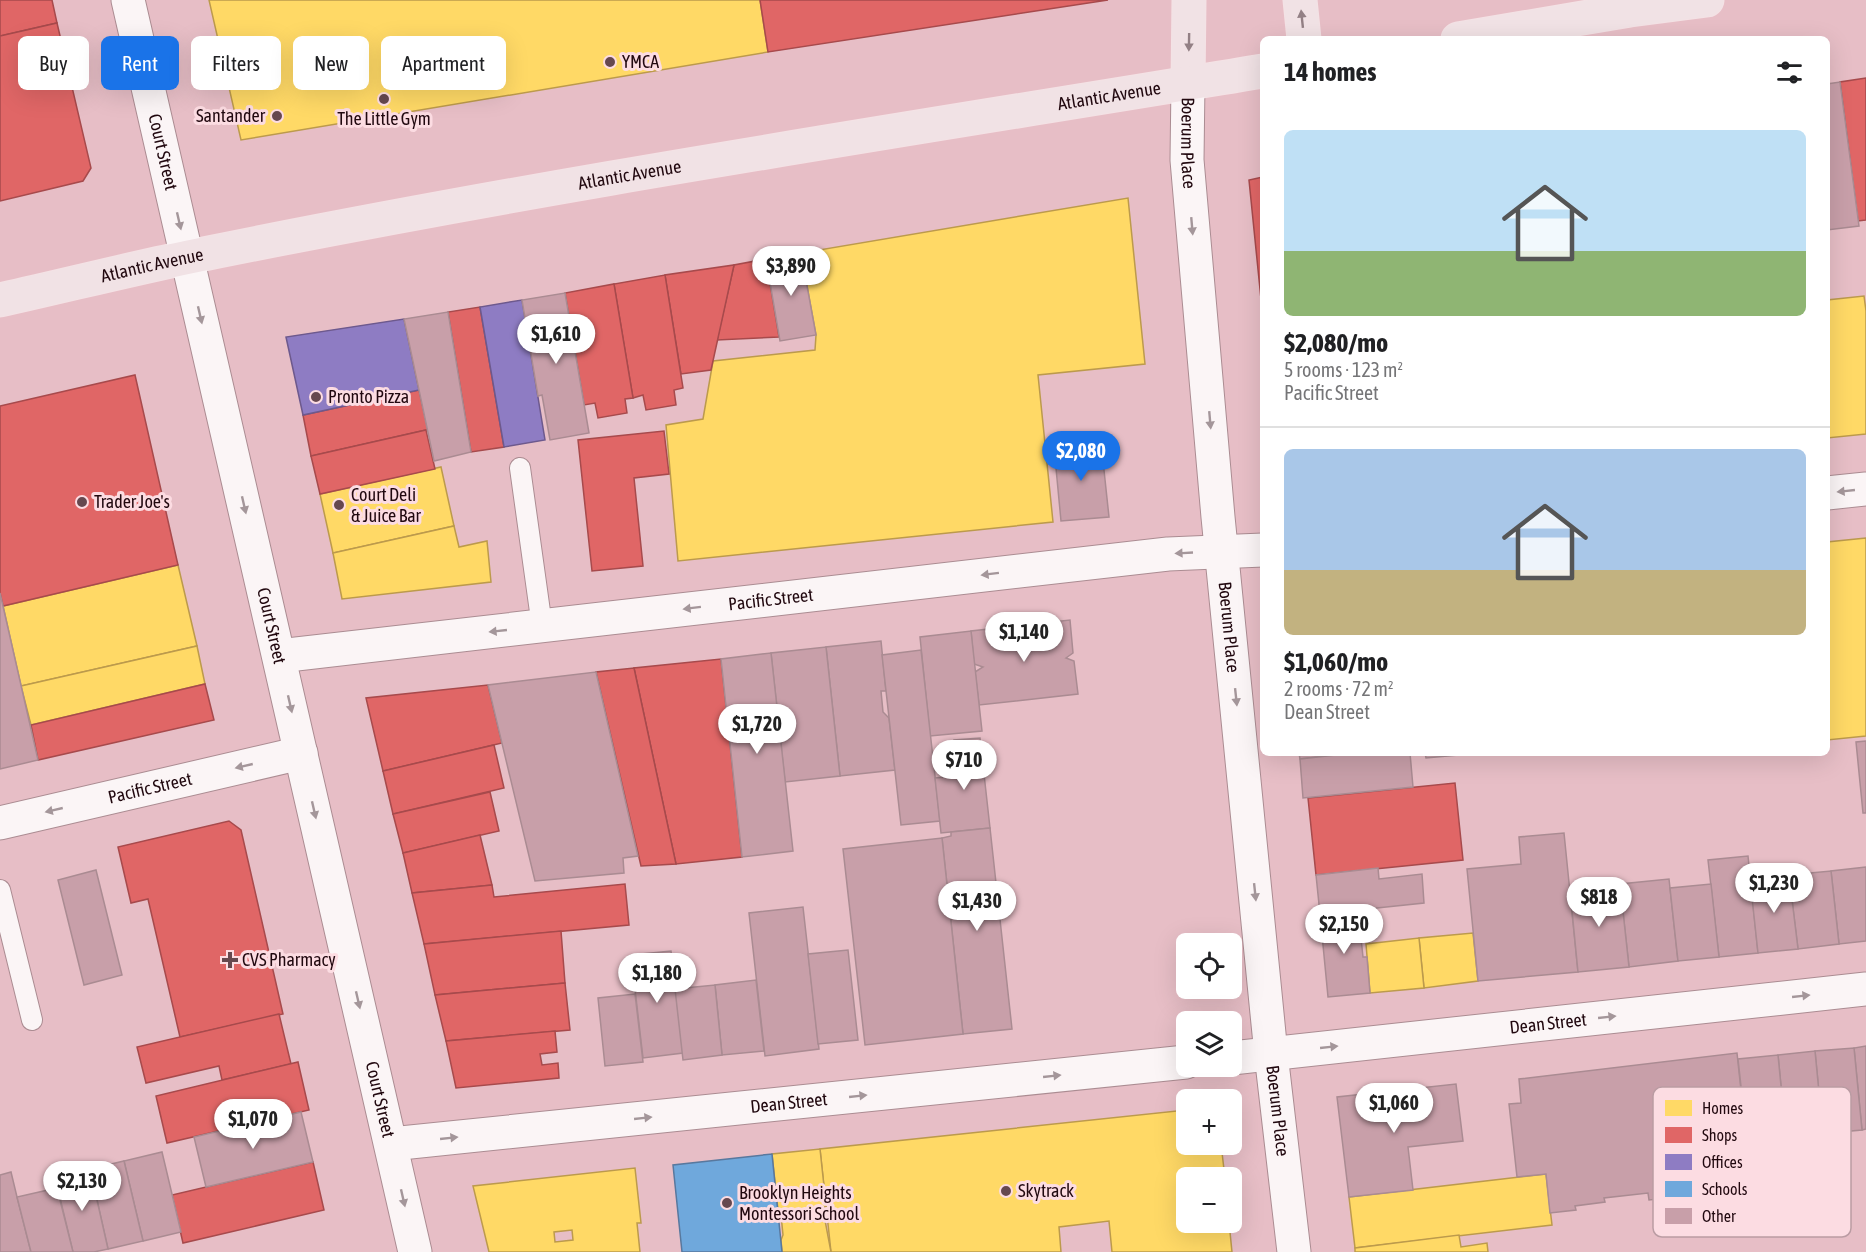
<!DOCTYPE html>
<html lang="en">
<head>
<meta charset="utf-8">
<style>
  body { margin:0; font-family:"Asap Condensed",sans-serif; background:#f6f6f6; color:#202124; height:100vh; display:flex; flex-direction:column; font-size:22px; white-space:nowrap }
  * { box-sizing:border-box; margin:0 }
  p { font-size:20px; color:#757577 }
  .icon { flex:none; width:33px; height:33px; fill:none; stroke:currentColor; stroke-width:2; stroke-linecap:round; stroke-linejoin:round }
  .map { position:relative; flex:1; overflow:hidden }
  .drawer { position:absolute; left:1260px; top:36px; width:570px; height:720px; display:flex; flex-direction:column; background:#fff; border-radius:9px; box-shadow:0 6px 24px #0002 }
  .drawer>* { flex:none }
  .guide { position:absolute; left:18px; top:36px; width:570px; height:54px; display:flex; gap:12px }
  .fabs { position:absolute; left:1176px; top:933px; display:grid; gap:12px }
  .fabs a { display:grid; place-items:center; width:66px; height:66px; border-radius:9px; background:#fff; box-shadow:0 6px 24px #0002; font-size:30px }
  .price { position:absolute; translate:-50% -51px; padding:0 14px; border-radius:21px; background:#fff; color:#222; font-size:20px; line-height:39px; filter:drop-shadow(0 2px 3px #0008) }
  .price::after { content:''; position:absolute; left:50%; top:36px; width:18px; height:14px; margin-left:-9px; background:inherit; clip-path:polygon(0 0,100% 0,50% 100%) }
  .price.current { background:#1a73e8; color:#fff }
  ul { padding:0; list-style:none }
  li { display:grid; align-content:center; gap:12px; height:318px; padding:0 24px }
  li+li { border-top:2px solid #e0e0e0 }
  li span { display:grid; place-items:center; height:186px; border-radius:9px; color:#555 }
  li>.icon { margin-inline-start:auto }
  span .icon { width:108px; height:108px; fill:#fffc; stroke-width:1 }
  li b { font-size:26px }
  h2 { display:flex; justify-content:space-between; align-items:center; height:72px; padding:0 24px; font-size:26px }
  .chip { padding:0 21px; border-radius:9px; background:#fff; box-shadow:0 6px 24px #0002; font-size:21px; line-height:54px }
  .chip.current { background:#1a73e8; color:#fff }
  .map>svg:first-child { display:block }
</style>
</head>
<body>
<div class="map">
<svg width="1866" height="1252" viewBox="0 0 1866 1252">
  <rect width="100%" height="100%" fill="#e7bec6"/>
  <g fill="#ffd966" stroke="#bc9a4c" stroke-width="1.5" fill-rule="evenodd">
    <path d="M209 0H760L768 52 241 140Z"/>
    <path d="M1128 198 1145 364 1038 375 1053 522 678 561 666 425 703 419 713 361 815 350 816 335 801 253Z"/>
    <path d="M1864 296 1866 311V434L1827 438V300Z"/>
    <path d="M441 467 454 526 333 553 320 494Z"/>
    <path d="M454 526 459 547 487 541 491 582 342 599 333 553Z"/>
    <path d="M1866 538V736L1827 740V542Z"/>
    <path d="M178 565 197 646 21 686 3 606Z"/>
    <path d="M197 646 205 684 31 725 21 686Z"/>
    <path d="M1473 933 1478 981 1424 988 1419 938Z"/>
    <path d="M1419 938 1424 988 1370 993 1366 944Z"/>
    <path d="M1186 1110V1144H1221L1225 1178H1186V1222H1229L1232 1252H1112L1109 1221 1059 1227 1061 1252H831L820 1149Z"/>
    <path d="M820 1149 826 1205 823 1210 831 1252H782L781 1240 783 1235 781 1215 778 1210 772 1154Z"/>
    <path d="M635 1168 641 1223H637L640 1252H489L473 1186ZM572 1230 573 1240 555 1242 554 1232Z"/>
    <path d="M1546 1174 1552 1225 1355 1248 1349 1197Z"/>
    <path d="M1459 1235 1461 1247 1487 1243 1488 1252H1355V1248Z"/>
  </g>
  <g fill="#e06666" stroke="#a74a4c" stroke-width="1.5">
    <path d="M0 0H52L57 23 0 36Z"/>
    <path d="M760 0H1108L768 52Z"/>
    <path d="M57 23 91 168 83 181 0 201V36Z"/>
    <path d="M1866 78V220L1858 221 1840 82Z"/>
    <path d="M1263 177V319L1249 180Z"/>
    <path d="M766 259 779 337 717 340 734 265Z"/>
    <path d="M734 265 711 370 681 374 665 275Z"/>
    <path d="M665 275 683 388 674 390 676 405 646 410 643 395 633 398 614 284Z"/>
    <path d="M614 284 633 398 625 399 627 413 598 418 595 403 584 405 565 293Z"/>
    <path d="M480 307 504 447 471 452 448 312Z"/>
    <path d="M135 375 178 565 3 606 0 593V406Z"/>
    <path d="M419 390 428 430H426L311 456 303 415Z"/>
    <path d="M426 430 435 469 320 494 311 456Z"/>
    <path d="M664 431 669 474 634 478 643 566 592 571 578 440Z"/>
    <path d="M721 659 742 857 676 864 634 668Z"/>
    <path d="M634 668 676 864 641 866 596 672Z"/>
    <path d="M205 684 214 720 38 760 31 725Z"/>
    <path d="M488 685 502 743 383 771 366 698Z"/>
    <path d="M494 745 504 788 393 814 383 771Z"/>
    <path d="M1455 783 1463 860 1316 875 1308 798Z"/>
    <path d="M490 792 499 831 403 853 393 814Z"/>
    <path d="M229 821 241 830 283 1014 180 1037 148 899 131 903 118 847Z"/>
    <path d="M480 835 492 885 412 893 403 853Z"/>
    <path d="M625 884 629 925 424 944 412 893 492 885 494 897Z"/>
    <path d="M561 931 565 983 435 995 424 944Z"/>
    <path d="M565 983 570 1030 446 1041 435 995Z"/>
    <path d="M279 1014 291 1064 222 1080 219 1066 146 1083 137 1047Z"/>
    <path d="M555 1031 557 1052 540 1054 542 1065 558 1063 559 1078 456 1088 446 1041Z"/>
    <path d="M298 1062 309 1110 167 1143 156 1096Z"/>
    <path d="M313 1162 324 1210 183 1243 172 1195Z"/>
  </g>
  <g fill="#8e7cc3" stroke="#6d598d" stroke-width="1.5">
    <path d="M522 300 545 440 504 447 480 307Z"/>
    <path d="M404 319 419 390 303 415 286 337Z"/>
  </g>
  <path fill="#6fa8dc" stroke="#58789e" stroke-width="1.5" d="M772 1154 782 1252H682L673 1165Z"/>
  <g fill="#c89fa9" stroke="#aa8b92" stroke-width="1.5">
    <path d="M1840 82 1859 226 1827 230V84Z"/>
    <path d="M801 253 816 335 780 341 766 259Z"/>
    <path d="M565 293 589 433 550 440 542 395 538 396 522 300Z"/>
    <path d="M448 312 471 452 434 461 404 319Z"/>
    <path d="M1101 442 1109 517 1061 521 1054 447Z"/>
    <path d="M0 593 38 760 0 769Z"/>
    <path d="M1070 620 1073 653 1066 658 1074 661 1078 694 979 705 975 672 983 667 974 664 971 631Z"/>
    <path d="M971 631 982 731 930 736 920 637Z"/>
    <path d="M881 641 886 691H881L883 712 889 718 895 770 840 776 826 647Z"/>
    <path d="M826 647 840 776 785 782 771 653Z"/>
    <path d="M921 650 940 821 901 825 882 655Z"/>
    <path d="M771 653 793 851 742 857 721 659Z"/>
    <path d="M596 672 638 856 623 858 624 873 535 881 488 685Z"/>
    <path d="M980 738 990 828 941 833 935 778 958 776 954 740Z"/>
    <path d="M1866 741V813H1863L1856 742Z"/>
    <path d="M1299 753H1354L1300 759Z"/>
    <path d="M1354 753H1410L1413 787 1303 798 1300 759Z"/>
    <path d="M1425 753H1481L1426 758Z"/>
    <path d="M990 828 1012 1029 963 1034 942 838 951 836V832Z"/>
    <path d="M1564 833 1578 972 1478 981 1467 869 1521 864 1519 837Z"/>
    <path d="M942 838 963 1034 865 1045 843 849Z"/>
    <path d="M1748 856 1758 953 1719 957 1708 860Z"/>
    <path d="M1866 867V941L1839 944 1831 871Z"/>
    <path d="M1378 868 1379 879 1422 874 1424 903 1320 914 1316 875Z"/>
    <path d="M96 870 122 975 84 985 58 880Z"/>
    <path d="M1831 871 1839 944 1798 949 1789 875Z"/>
    <path d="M1789 875 1798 949 1758 953 1750 879Z"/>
    <path d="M1669 879 1678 961 1629 967 1620 884Z"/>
    <path d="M1620 884 1629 967 1578 972 1570 890Z"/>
    <path d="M1711 884 1719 957 1678 961 1670 888Z"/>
    <path d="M803 907 819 1049 765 1056 749 913Z"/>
    <path d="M1358 910 1363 957H1367L1370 993 1328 997 1320 914Z"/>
    <path d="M848 950 858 1040 818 1044 808 954Z"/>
    <path d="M671 951 683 1053 643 1058 631 955Z"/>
    <path d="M756 980 764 1051 722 1055 715 985Z"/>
    <path d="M715 985 722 1055 683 1060 675 989Z"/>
    <path d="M635 994 643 1062 605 1066 598 998Z"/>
    <path d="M1866 1046V1129L1862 1130 1854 1048Z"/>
    <path d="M1854 1048 1862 1130 1840 1132 1843 1154 1825 1155 1815 1051Z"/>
    <path d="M1815 1051 1823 1134 1786 1137 1778 1055Z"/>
    <path d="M1737 1053 1751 1184 1704 1189V1194L1649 1200 1648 1193 1604 1198 1605 1202 1575 1206 1576 1210 1550 1213 1546 1174 1517 1177 1509 1104 1521 1103 1519 1079Z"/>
    <path d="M1778 1055 1786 1137 1747 1141 1738 1059Z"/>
    <path d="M1456 1084 1463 1141 1408 1147 1413 1190 1349 1197 1337 1097Z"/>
    <path d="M301 1112 313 1162 206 1187 194 1137Z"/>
    <path d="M162 1152 181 1232 143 1241 124 1161Z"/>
    <path d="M124 1161 143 1241 108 1249 90 1169Z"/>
    <path d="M90 1169 108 1249 94 1252H73L55 1177Z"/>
    <path d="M11 1172 17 1197 31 1252H0V1175Z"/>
    <path d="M57 1188 73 1252H31L17 1197Z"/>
  </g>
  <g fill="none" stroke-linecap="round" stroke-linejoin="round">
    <defs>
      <g id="lane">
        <path d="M520 468 542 626"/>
        <path d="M0 890 32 1020"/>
      </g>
      <g id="street">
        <path id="s1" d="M1188 83 1187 160 1218 517 1271 1054 1294 1252"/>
        <path d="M1827 493 1866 489"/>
        <path id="s2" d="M279 656 1168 554 1263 550"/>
        <path id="s3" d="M0 823 301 753"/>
        <path id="s4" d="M1232 1058 1866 989"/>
        <path id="s5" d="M391 1144 1186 1062"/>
      </g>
      <g id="secondary">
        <path id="s6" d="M128 0 415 1252"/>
      </g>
      <g id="primary">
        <path d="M1300 0 1304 39"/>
        <path d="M1458 39 1630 10 1707 0"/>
        <path d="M1188 83 1189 0"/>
        <path id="s7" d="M0 300C63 286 126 270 189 257 545 184 905 130 1263 71"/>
      </g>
    </defs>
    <use href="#lane" stroke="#ab8c92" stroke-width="22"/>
    <use href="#street" stroke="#ab8c92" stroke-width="35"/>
    <use href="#secondary" stroke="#ab8c92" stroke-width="35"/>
    <use href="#primary" stroke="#f4e2e5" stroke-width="35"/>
    <use href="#lane" stroke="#fbf5f6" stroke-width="20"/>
    <use href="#street" stroke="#fbf5f6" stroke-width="33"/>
    <use href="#secondary" stroke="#fbf5f6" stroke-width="33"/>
    <use href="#primary" stroke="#f1e2e5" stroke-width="33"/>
  </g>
  <defs><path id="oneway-solid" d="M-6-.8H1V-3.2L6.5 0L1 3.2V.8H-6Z" transform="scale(1.5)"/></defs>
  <g fill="#938085">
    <use href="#oneway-solid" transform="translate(1302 19) rotate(-96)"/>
    <use href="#oneway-solid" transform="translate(1189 42) rotate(91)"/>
  </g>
  <g fill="#a4969a">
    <use href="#oneway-solid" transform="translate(179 221) rotate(77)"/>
    <use href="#oneway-solid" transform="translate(1192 226) rotate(85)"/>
    <use href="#oneway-solid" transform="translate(200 315) rotate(77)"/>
    <use href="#oneway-solid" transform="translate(1210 420) rotate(85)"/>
    <use href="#oneway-solid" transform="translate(1846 491) rotate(174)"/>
    <use href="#oneway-solid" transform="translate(244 505) rotate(77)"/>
    <use href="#oneway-solid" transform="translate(1184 553) rotate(177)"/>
    <use href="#oneway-solid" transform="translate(990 574) rotate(173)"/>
    <use href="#oneway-solid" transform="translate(692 608) rotate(173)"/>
    <use href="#oneway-solid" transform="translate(498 631) rotate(174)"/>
    <use href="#oneway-solid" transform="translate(1236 697) rotate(84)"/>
    <use href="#oneway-solid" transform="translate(290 704) rotate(77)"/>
    <use href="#oneway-solid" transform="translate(244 766) rotate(167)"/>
    <use href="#oneway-solid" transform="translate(54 810) rotate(167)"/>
    <use href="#oneway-solid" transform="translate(314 810) rotate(77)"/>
    <use href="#oneway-solid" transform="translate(1255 892) rotate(84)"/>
    <use href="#oneway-solid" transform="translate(1801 996) rotate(-6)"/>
    <use href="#oneway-solid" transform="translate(358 1000) rotate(77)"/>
    <use href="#oneway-solid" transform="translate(1607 1017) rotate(-6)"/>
    <use href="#oneway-solid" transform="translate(1329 1047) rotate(-6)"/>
    <use href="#oneway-solid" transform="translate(1052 1076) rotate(-6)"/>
    <use href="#oneway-solid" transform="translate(858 1096) rotate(-6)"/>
    <use href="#oneway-solid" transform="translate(643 1118) rotate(-6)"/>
    <use href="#oneway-solid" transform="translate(449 1138) rotate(-6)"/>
    <use href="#oneway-solid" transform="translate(403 1198) rotate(77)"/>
  </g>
  <g fill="#66484f" stroke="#fcdce2" stroke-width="2">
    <circle cx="610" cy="62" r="6"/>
    <circle cx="384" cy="99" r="6"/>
    <circle cx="277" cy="116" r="6"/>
    <circle cx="316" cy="397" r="6"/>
    <circle cx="82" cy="502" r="6"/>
    <circle cx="339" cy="505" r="6"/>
    <path d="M227 951h6v6h6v6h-6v6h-6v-6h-6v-6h6z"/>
    <circle cx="1006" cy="1191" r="6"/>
    <circle cx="727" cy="1203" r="6"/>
  </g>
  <g text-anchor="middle" stroke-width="6" stroke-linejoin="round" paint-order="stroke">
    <g font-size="18" fill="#21080f" stroke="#fcdce2" text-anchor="start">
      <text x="622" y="68">YMCA</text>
      <text x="265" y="122" text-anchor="end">Santander</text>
      <text x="384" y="125" text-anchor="middle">The Little Gym</text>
      <text x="328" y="403">Pronto Pizza</text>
      <text x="351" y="501">Court Deli<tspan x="351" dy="21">&amp; Juice Bar</tspan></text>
      <text x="94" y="508">Trader Joe's</text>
      <text x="242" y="966">CVS Pharmacy</text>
      <text x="1018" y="1197">Skytrack</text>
      <text x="739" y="1199">Brooklyn Heights<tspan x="739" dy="21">Montessori School</tspan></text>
    </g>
    <g font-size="18" fill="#21080f" stroke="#fcdce2">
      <text dy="6" stroke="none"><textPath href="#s7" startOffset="1128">Atlantic Avenue</textPath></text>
      <text dy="6" stroke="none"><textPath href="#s1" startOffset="60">Boerum Place</textPath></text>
      <text dy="6" stroke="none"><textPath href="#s6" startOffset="156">Court Street</textPath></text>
      <text dy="6" stroke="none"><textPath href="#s7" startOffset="642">Atlantic Avenue</textPath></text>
      <text dy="6" stroke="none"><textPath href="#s7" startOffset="156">Atlantic Avenue</textPath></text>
      <text dy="6" stroke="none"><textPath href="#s2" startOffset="495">Pacific Street</textPath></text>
      <text dy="6" stroke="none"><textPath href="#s6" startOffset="642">Court Street</textPath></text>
      <text dy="6" stroke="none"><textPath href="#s1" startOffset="546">Boerum Place</textPath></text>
      <text dy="6" stroke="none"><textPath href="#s3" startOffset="154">Pacific Street</textPath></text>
      <text dy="6" stroke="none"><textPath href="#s4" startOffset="318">Dean Street</textPath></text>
      <text dy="6" stroke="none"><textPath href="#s6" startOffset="1128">Court Street</textPath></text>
      <text dy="6" stroke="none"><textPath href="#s5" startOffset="400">Dean Street</textPath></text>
      <text dy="6" stroke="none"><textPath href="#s1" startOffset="1032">Boerum Place</textPath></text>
    </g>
  </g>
  <rect x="1653" y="1087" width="198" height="150" rx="9" fill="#fcdce2" stroke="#ba9ca3" stroke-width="1.5"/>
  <rect x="1665" y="1100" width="27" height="16" fill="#ffd966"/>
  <rect x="1665" y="1127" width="27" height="16" fill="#e06666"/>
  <rect x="1665" y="1154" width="27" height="16" fill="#8e7cc3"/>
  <rect x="1665" y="1181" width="27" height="16" fill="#6fa8dc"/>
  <rect x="1665" y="1208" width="27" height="16" fill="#c89fa9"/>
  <g font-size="16" fill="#21080f">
    <text x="1702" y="1114">Homes</text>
    <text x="1702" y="1141">Shops</text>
    <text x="1702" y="1168">Offices</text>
    <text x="1702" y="1195">Schools</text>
    <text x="1702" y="1222">Other</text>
  </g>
</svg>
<div class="fabs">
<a><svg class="icon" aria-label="locate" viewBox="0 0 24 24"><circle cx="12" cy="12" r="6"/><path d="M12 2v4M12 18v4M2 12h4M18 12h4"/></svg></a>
<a><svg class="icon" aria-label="layers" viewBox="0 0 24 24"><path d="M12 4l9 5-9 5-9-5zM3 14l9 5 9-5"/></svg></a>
<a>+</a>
<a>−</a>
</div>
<b class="price" style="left:791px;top:297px">$3,890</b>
<b class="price" style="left:556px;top:365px">$1,610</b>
<b class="price current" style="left:1081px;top:482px">$2,080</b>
<b class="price" style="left:1024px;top:663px">$1,140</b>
<b class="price" style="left:757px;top:755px">$1,720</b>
<b class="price" style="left:964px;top:791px">$710</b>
<b class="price" style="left:1774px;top:914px">$1,230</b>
<b class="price" style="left:1599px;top:928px">$818</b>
<b class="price" style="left:977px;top:932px">$1,430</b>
<b class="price" style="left:1344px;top:955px">$2,150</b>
<b class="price" style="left:657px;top:1004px">$1,180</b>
<b class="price" style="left:1394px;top:1134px">$1,060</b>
<b class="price" style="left:253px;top:1150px">$1,070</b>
<b class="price" style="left:82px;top:1212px">$2,130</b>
<div class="guide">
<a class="chip">Buy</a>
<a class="chip current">Rent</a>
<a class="chip">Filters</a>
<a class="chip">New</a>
<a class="chip">Apartment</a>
</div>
<section class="drawer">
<h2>14 homes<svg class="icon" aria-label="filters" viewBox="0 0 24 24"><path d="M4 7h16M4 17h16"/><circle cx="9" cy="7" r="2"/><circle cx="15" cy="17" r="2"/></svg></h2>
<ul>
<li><span style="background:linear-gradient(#bfe0f5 65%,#8fb573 0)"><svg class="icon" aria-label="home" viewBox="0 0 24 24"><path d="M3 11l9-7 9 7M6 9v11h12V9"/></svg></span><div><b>$2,080/mo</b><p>5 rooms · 123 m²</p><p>Pacific Street</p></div></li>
<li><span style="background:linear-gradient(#a9c7e8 65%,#c2b280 0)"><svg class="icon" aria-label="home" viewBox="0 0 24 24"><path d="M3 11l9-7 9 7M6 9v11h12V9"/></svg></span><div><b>$1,060/mo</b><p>2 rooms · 72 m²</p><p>Dean Street</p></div></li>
</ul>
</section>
</div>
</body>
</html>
